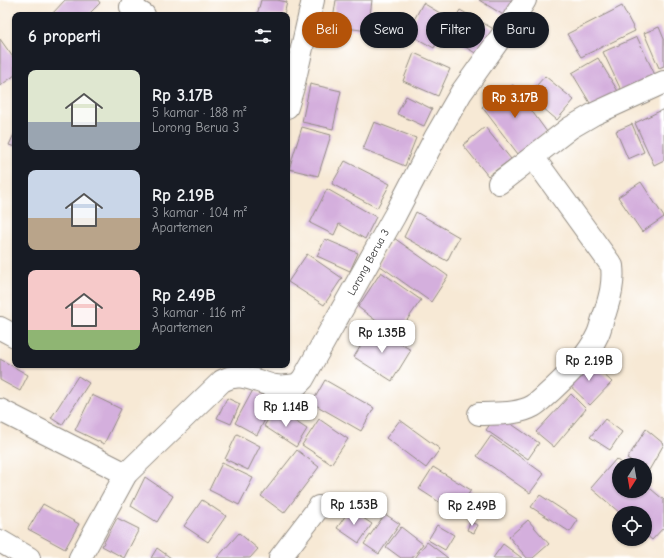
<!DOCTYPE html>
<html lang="id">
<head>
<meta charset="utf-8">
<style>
  body { margin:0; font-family:"Comic Neue",sans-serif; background:#20242c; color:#f1f3f6; height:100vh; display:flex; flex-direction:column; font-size:15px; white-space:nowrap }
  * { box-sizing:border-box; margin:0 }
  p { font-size:13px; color:#9ea1a6 }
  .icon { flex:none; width:22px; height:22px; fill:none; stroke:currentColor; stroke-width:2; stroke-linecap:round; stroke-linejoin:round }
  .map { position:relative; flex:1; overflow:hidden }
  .side { position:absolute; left:12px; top:12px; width:278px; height:356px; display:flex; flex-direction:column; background:#171b24; border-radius:8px; box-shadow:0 1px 3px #0004 }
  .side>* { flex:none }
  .top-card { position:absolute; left:302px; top:12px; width:302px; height:36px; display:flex; gap:8px }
  .needle { width:26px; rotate:191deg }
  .controls { position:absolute; left:612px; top:458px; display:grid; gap:8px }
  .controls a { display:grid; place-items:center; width:40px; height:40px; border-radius:50%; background:#171b24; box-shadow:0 1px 3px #0004; font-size:20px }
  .price { position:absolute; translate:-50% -34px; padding:0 9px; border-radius:8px; background:#fff; color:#222; font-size:13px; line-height:26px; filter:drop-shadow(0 1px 2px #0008) }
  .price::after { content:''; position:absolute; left:50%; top:24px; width:12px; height:9px; margin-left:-6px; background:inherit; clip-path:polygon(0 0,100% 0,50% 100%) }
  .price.current { background:#b45309; color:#fff }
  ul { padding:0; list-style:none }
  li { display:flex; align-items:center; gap:12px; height:100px; padding:0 16px }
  li span { display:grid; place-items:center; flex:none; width:112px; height:80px; border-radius:8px; color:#555 }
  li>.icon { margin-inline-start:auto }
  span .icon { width:48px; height:48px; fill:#fffc; stroke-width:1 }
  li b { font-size:17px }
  h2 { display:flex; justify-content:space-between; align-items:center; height:48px; padding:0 16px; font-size:17px }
  .chip { padding:0 14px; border-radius:18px; background:#171b24; box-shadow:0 1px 3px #0004; font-size:14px; line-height:36px }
  .chip.current { background:#b45309; color:#fff }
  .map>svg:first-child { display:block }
</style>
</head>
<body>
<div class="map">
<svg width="664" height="558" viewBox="0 0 664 558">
  <rect width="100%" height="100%" fill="#fff"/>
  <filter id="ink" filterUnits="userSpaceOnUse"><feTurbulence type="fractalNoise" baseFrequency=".025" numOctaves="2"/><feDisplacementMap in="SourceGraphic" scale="8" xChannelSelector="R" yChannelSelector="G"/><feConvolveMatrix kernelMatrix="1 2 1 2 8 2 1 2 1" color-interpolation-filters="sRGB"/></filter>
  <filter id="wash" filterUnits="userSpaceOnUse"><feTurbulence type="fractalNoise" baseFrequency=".012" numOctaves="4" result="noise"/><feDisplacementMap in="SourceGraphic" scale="16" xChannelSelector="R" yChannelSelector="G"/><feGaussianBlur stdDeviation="0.9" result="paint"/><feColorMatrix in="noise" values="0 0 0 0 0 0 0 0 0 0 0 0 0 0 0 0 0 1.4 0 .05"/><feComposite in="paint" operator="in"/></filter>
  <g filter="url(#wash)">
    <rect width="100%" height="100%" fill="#f7e9d5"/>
    <g id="blocks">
      <g fill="#d4afdd">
        <path d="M65 0H98L100 3 88 15H53L52 14Z"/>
        <path d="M261 0H277L287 2 284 15H257Z"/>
        <path d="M336 0H372L368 31 332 26Z"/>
        <path d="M479 0H515L505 16Z"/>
        <path d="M423 3 450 19 434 48 407 33Z"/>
        <path d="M622 6 635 31 581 57 567 34Z"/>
        <path d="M460 10 499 32 482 57 445 35Z"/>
        <path d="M659 27 664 39V66L659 68 644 33Z"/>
        <path d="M637 37 656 77 621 90 603 52Z"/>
        <path d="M0 39 15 60V75L0 86Z"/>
        <path d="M414 53 450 69 438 96 403 81Z"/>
        <path d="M598 58 619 93 593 108 572 73Z"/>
        <path d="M545 76 574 100 557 120 528 95Z"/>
        <path d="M310 84 341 91 333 129 302 122Z"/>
        <path d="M513 85 547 132 518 154 482 107Z"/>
        <path d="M406 96 432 109 424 126 397 114Z"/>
        <path d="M664 109V160L654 165 635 123Z"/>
        <path d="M374 122 416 138 405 166 363 149Z"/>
        <path d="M632 124 644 152 628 159 616 131Z"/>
        <path d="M302 127 331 135 318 176 289 169Z"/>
        <path d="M485 127 511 159 488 176 463 145Z"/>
        <path d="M15 132V147L9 145Z"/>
        <path d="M345 161 390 184 377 208 332 184Z"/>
        <path d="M641 182 664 217 642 232 618 197Z"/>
        <path d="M327 189 376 217 365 239 339 224 334 235 310 223Z"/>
        <path d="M416 212 459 237 447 261 404 237Z"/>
        <path d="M394 238 448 276 431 302 379 265Z"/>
        <path d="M325 239 358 253 350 271 317 256Z"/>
        <path d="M307 254 342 278 324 305 288 282Z"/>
        <path d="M381 272 421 300 396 336 358 307Z"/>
        <path d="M372 327 411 350 392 381 354 357Z"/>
        <path d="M0 359 28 375 20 391 0 380Z"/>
        <path d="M587 359 612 382 590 405 566 382Z"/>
        <path d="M234 365H261L256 374 233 368Z"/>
        <path d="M78 376 89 383 62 425 51 418Z"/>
        <path d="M325 380 374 408 361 431 312 403Z"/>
        <path d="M253 390 274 402 257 435 235 423Z"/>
        <path d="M571 394 586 409 554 447 536 432Z"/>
        <path d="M92 395 121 409 104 444 75 430Z"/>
        <path d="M227 398 240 404 231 424 217 418Z"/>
        <path d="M275 408 307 429 296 447 264 426Z"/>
        <path d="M497 414 539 443 528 459 486 430Z"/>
        <path d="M319 419 348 439 331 464 302 445Z"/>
        <path d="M605 419 622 432 610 450 590 437Z"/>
        <path d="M400 420 440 449 426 468 386 438Z"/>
        <path d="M646 429 664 444 648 472 645 470V465H637L627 459Z"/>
        <path d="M237 434 260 446 248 470 225 459Z"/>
        <path d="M491 436 544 474 530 493 477 456Z"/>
        <path d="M297 450 319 467 284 513 261 496Z"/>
        <path d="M616 459 623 465H619V491H645V484L664 500V527L652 540 645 534V513H620L591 488Z"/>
        <path d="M222 463 253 478 239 505 209 490Z"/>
        <path d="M433 467 471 490 456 513 419 489Z"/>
        <path d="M145 477 173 496 157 522 131 506Z"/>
        <path d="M540 495 578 520 570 532 531 507Z"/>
        <path d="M202 500 226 516 208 542 184 526Z"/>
        <path d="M43 504 79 524 65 549 28 529Z"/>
        <path d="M350 509 372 524 359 543 337 528Z"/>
        <path d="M385 514 400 524 379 554 364 544Z"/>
        <path d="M117 518 139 529 124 558 102 546Z"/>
        <path d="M528 520 549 544 533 558H527L509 537Z"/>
        <path d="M470 522 478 525 474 533 467 530Z"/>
        <path d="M437 525 454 535 445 550 428 540Z"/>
        <path d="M401 527 423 544 412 558H401L386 547Z"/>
        <path d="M239 533 258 549 250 558H217Z"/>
        <path d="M427 542 448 558H415Z"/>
        <path d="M503 544 522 558H493Z"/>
        <path d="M157 548 171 558H151Z"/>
      </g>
    </g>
  </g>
  <g filter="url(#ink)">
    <use href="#blocks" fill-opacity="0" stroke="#918a80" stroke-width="1"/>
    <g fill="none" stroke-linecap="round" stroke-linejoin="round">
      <defs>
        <g id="street">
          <path d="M134 0 131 7 144 15"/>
          <path d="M287 107 293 87 313 0"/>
          <path d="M499 183 570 128 594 114 664 82"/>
          <path d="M0 328 15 336"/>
          <path d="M0 410 126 474"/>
          <path d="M479 414C496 413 517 415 533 406 540 402 546 395 552 390 569 374 588 356 598 334 601 327 602 320 605 313 610 297 614 283 612 266L533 157"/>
          <path d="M0 541 29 558"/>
          <path d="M80 558 126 474 222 381C241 370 255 382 275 386 282 387 290 386 297 385L303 379 395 215 435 138 461 93 511 23 525 0"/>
          <path d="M280 558 319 507"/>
        </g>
      </defs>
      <use href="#street" stroke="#918a80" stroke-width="24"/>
      <use href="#street" stroke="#fff" stroke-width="22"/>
    </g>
  </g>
  <g text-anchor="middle" stroke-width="3.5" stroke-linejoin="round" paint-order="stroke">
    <g font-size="11" fill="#2b2b2b" stroke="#fff">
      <text transform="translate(368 262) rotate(-61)" y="4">Lorong Berua 3</text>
    </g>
  </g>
</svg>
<div class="controls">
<a><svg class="needle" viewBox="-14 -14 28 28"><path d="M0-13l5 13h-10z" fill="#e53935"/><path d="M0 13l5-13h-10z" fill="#9ea1a6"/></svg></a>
<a><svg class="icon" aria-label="locate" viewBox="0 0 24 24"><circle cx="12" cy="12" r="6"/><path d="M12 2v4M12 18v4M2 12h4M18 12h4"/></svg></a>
</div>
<b class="price current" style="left:515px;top:119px">Rp 3.17B</b>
<b class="price" style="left:382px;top:354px">Rp 1.35B</b>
<b class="price" style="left:589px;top:382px">Rp 2.19B</b>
<b class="price" style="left:286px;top:428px">Rp 1.14B</b>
<b class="price" style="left:354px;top:526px">Rp 1.53B</b>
<b class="price" style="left:472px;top:527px">Rp 2.49B</b>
<div class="top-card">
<a class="chip current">Beli</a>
<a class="chip">Sewa</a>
<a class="chip">Filter</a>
<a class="chip">Baru</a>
</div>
<section class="side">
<h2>6 properti<svg class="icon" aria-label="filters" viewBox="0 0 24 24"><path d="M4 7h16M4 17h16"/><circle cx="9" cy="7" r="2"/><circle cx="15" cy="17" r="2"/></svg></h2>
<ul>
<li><span style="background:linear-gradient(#dfe7d0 65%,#9aa5b1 0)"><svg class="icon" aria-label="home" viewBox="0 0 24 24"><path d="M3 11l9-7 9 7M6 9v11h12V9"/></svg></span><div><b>Rp 3.17B</b><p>5 kamar · 188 m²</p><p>Lorong Berua 3</p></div></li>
<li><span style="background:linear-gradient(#c9d6e8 60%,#b9a48a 0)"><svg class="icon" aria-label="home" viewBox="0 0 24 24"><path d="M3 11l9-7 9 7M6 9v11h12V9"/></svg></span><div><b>Rp 2.19B</b><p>3 kamar · 104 m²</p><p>Apartemen</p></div></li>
<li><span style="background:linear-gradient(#f6c9c9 75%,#8fb573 0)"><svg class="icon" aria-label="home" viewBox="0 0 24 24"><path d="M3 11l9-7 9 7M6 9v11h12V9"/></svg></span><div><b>Rp 2.49B</b><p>3 kamar · 116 m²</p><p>Apartemen</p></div></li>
</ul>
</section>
</div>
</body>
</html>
